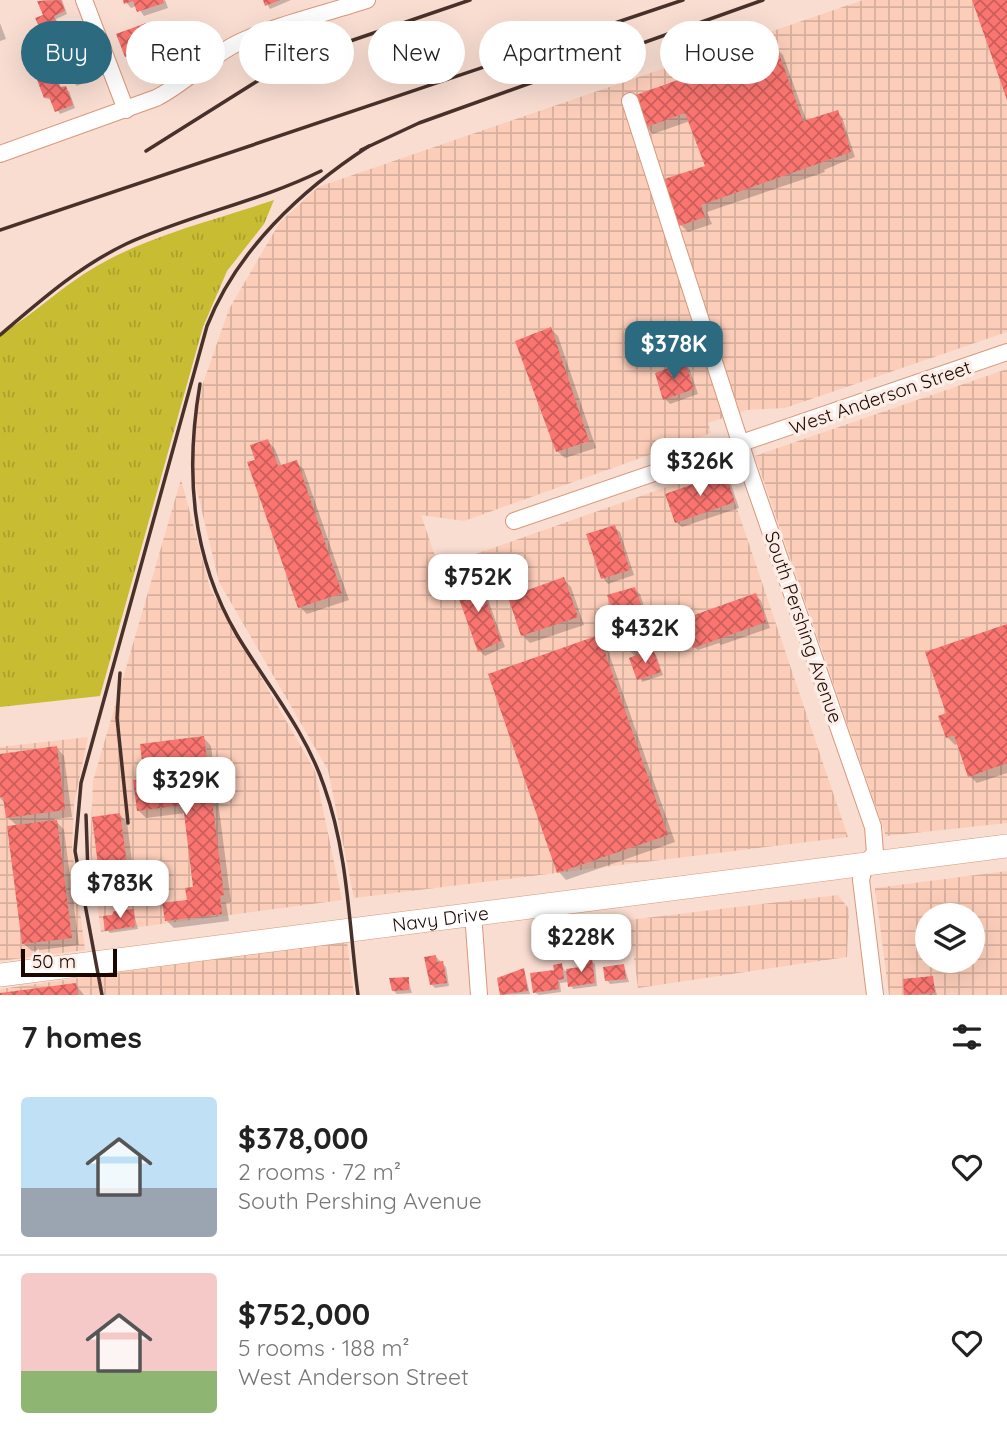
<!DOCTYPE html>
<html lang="en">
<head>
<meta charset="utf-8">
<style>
  body { margin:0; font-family:Quicksand,sans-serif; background:#f2f2f2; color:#222; height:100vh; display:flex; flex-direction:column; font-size:26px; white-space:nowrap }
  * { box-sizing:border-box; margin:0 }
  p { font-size:23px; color:#767676 }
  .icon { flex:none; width:38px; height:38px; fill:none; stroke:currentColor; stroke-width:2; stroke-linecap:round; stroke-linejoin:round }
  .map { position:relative; height:995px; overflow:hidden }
  .details { display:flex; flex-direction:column; background:#fff; flex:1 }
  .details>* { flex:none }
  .top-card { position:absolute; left:21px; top:21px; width:966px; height:63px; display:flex; gap:14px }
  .tools { position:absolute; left:915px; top:903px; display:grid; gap:14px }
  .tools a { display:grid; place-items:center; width:70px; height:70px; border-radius:50%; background:#fff; box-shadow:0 7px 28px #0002; font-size:35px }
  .scale { position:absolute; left:21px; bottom:18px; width:96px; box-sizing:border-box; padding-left:7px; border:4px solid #1c0600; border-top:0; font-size:19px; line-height:24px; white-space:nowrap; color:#1c0600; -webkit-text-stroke:5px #fcede7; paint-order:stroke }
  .price { position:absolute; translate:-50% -60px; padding:0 16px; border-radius:14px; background:#fff; color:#222; font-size:23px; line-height:46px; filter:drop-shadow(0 2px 4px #0008) }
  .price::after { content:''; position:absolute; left:50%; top:42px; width:21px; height:16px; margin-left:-10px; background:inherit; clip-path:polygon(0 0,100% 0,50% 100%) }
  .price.active { background:#2c6a80; color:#fff }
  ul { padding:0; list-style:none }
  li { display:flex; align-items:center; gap:21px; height:175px; padding:0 21px }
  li+li { border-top:2px solid #e0e0e0 }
  li span { display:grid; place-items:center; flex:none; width:196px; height:140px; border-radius:7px; color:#555 }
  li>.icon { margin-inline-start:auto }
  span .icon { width:84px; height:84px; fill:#fffc; stroke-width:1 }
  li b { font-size:30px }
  h2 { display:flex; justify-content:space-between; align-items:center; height:84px; padding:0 21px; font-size:30px }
  .pill { padding:0 24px; border-radius:32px; background:#fff; box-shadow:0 7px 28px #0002; font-size:24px; line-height:63px }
  .pill.active { background:#2c6a80; color:#fff }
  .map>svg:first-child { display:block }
</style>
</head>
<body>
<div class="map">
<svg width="1007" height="995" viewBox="0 0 1007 995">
  <defs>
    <pattern id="industrial-grid" width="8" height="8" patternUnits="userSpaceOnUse" patternTransform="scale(1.75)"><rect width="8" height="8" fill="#fcceba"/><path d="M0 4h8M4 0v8" fill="none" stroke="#d7af9e"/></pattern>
    <pattern id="grass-tufts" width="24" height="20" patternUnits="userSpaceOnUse" patternTransform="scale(1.75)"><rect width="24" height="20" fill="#c8bc33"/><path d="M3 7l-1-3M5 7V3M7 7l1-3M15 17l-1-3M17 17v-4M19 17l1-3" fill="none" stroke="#aba02b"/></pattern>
    <pattern id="building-cross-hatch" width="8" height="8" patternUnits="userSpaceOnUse" patternTransform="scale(1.75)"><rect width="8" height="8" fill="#fb7570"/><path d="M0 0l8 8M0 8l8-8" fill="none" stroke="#ca5e5a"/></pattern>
  </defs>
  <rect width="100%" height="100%" fill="#f9ddd1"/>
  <g fill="url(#industrial-grid)" fill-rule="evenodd">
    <path d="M863 0H1007V332L785 408 747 410 708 423 711 433 464 521 421 515 445 585 476 554 723 467 848 837 354 898 328 770 219 582 190 462 201 389 229 309 280 222 318 187Z"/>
    <path d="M1007 369V823L886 836 755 456Z"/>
    <path d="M181 479 210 588 315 771 342 900 101 932 90 851 93 781Z"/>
    <path d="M88 737 74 804 72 849 85 950 0 961V747Z"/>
    <path d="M1007 871V995H889L875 888ZM928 915H973V961H928Z"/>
    <path d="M838 895 849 909 847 957 638 988 629 920Z"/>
    <path d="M347 941 354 995H0V989Z"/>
  </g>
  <path fill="url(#grass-tufts)" d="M274 200 264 224 227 271 203 327 100 696 0 707V335C34 314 62 286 97 266 150 235 215 220 274 200Z"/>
  <g fill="#0003">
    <path d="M44 0H62L67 14 56 19 59 26 66 24 74 40 80 38 85 48 64 56 67 59 79 55 90 80 77 86 73 82 57 40 52 42 41 27 45 16 39 2Z"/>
    <path d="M124 0H165L168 8 144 16 137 6 131 8Z"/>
    <path d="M265 0H291L270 9Z"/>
    <path d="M0 23 6 39 0 41Z"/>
    <path d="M146 25 153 40 136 46 140 56 130 59 119 35Z"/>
    <path d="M775 47 783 55 807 122 837 112 842 117 855 157 824 170 825 172 707 212 712 224 688 232 681 225 707 167 690 121 653 134 646 127Z"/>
    <path d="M55 75 62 89 69 91 75 108 60 114 52 100 45 98Z"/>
    <path d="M551 329 558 336 596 448 565 458 557 451Z"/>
    <path d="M685 364 690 370 698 394 670 404 665 399Z"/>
    <path d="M268 441 275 449 282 467 296 462 304 470 349 600 307 614 300 607 257 461Z"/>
    <path d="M725 475 730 481 739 508 682 527 676 522Z"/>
    <path d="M614 527 620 532 634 575 608 584 603 578Z"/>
    <path d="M477 578 482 583 505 647 485 656 480 651Z"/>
    <path d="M563 579 571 587 584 625 530 643 523 636 510 598Z"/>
    <path d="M634 589 640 594 657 647 651 649 656 655 663 675 642 682 636 657 628 649Z"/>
    <path d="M756 595 761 601 770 628 721 645 719 643 698 650 694 647Z"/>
    <path d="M1007 626V773L977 783 970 776 959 743 955 745 947 737 949 714Z"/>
    <path d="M598 637 606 645 675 842 566 880 559 872 490 675Z"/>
    <path d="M204 738 211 746 231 902 226 903 229 921 174 928 166 920 189 901 195 889 186 813 146 818 138 810 146 781Z"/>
    <path d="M57 748 64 756 72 817 54 819 64 830 79 945 32 951 24 944 18 827 8 817 6 804 0 798V776Z"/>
    <path d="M120 815 127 822 137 901 111 903 103 896Z"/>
    <path d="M133 911 138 929 110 933 107 930Z"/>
    <path d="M436 957 446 967 449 986 435 988 431 984Z"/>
    <path d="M591 961 595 964 597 986 573 989 569 982 560 983 561 992 539 995 534 992 561 965 565 971 582 968Z"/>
    <path d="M624 966 629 982 610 984 607 980Z"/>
    <path d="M524 970 530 994 502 995 501 994Z"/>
    <path d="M932 977 937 995H906L905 981Z"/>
    <path d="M408 979 412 993 397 994 393 990Z"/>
    <path d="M76 985 84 995H0V994Z"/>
  </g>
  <g fill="url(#building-cross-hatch)">
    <path d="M61 0 65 11 54 16 56 21 40 28 35 18 43 15 37 1Z"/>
    <path d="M123 0H163L164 3 137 12 133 1 124 4Z"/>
    <path d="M263 0H280L265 6Z"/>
    <path d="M972 0H1007V100Z"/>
    <path d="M67 22 73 39 80 36 83 45 59 53 54 37 47 40 42 30Z"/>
    <path d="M146 23 151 37 134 43 137 53 125 57 116 34Z"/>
    <path d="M776 45 803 121 838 110 851 152 701 205 705 217 679 226 664 179 705 166 685 113 644 128 633 96Z"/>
    <path d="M79 53 88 77 72 83 59 56 65 54 66 58Z"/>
    <path d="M56 73 60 87 66 86 73 105 55 112 49 97 44 98 37 80Z"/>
    <path d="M551 327 589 441 556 452 515 341Z"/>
    <path d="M685 362 694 389 663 400 655 373Z"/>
    <path d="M268 439 278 466 297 460 342 593 298 608 247 462 255 460 250 445Z"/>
    <path d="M725 473 735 502 675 523 665 494Z"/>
    <path d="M615 525 630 570 601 579 586 534Z"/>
    <path d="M477 576 501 641 478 652 454 585Z"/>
    <path d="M564 577 578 617 521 636 508 597Z"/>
    <path d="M635 587 653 642 626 650 607 595Z"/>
    <path d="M756 593 766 622 693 648 683 619Z"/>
    <path d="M1007 624V763L968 777 954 735 946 738 938 716 946 713 925 652Z"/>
    <path d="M599 635 668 835 557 873 488 674Z"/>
    <path d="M653 649 661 672 637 680 629 658Z"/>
    <path d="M204 736 224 895 220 896 222 914 165 921 162 903 187 900 185 888 193 887 183 805 137 811 133 780 144 779 140 744Z"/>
    <path d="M57 746 65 810 6 818 3 797H0V754Z"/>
    <path d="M120 813 131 893 102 897 92 817Z"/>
    <path d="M57 820 72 938 22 944 7 826Z"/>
    <path d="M134 909 135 926 105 931 103 916 112 915 114 911Z"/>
    <path d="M436 955 437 962 443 961 447 983 430 985 424 957Z"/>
    <path d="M592 959 595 983 568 987 566 969 580 967V961Z"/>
    <path d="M562 963 564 979 558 980 559 989 533 993 530 973 554 970 553 965Z"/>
    <path d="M624 964 626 979 605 981 603 967Z"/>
    <path d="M524 968 528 991 500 995 497 978Z"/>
    <path d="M933 976 935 993 904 995 903 979Z"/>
    <path d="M409 977V990L392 991 389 978Z"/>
    <path d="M76 983 78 995H0V993Z"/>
  </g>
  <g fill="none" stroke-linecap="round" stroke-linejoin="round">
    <defs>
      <g id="street">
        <path d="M84 0 126 110"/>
        <path d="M630 101 750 473 873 827 875 853 865 864 861 880 875 995"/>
        <path d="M0 154 156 98C184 84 205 61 232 46 267 27 328 13 367 0"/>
        <path d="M514 521 1007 352"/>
        <path d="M473 913 479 995"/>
      </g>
      <g id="secondary">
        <path id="s1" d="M0 975 1007 846"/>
      </g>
    </defs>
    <use href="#street" stroke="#d8977b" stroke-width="18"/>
    <use href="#secondary" stroke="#d8977b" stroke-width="24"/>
    <use href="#street" stroke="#fff" stroke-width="16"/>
    <use href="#secondary" stroke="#fff" stroke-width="23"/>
    <g stroke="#48312a" stroke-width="3.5">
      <path d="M361 150 419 123 763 0"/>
      <path d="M146 151 286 63 470 0"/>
      <path d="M0 230 683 0"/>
      <path d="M0 335C40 301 78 267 126 244 189 215 258 202 321 171"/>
      <path d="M200 384C185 472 191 556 237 635 267 685 305 730 324 786 348 853 349 925 358 995"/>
      <path d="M120 673 117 718 128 823"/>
      <path d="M86 815 88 874"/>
      <path d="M102 995 75 851 81 783 207 326C237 250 301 190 369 146"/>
    </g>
  </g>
  <g text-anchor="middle" stroke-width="7" stroke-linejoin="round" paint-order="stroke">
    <g font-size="19" fill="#1c0600" stroke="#fcede7">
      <text transform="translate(880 397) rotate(-19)" y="7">West Anderson Street</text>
      <text transform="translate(804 627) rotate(71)" y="7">South Pershing Avenue</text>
      <text dy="7" stroke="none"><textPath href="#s1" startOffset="444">Navy Drive</textPath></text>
    </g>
  </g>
</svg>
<div class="tools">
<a><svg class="icon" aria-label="layers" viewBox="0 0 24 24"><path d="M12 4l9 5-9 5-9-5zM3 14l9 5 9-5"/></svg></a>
</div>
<div class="scale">50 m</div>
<b class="price active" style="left:674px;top:381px">$378K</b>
<b class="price" style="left:700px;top:498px">$326K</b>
<b class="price" style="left:478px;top:614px">$752K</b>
<b class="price" style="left:645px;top:665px">$432K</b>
<b class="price" style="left:186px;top:817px">$329K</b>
<b class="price" style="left:120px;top:920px">$783K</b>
<b class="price" style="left:581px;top:974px">$228K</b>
<div class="top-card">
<a class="pill active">Buy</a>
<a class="pill">Rent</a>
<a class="pill">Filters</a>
<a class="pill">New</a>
<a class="pill">Apartment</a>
<a class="pill">House</a>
</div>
</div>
<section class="details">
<h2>7 homes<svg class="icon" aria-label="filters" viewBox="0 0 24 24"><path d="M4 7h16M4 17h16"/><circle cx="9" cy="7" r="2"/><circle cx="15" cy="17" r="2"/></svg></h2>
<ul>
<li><span style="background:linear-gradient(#bfe0f5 65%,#9aa5b1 0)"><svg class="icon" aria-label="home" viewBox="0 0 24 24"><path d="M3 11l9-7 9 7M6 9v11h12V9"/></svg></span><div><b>$378,000</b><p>2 rooms · 72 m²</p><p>South Pershing Avenue</p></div><svg class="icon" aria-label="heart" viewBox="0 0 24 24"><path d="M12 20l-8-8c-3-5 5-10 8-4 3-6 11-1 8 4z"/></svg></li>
<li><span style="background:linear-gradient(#f6c9c9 70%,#8fb573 0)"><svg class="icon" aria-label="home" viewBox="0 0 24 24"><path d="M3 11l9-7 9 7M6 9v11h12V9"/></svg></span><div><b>$752,000</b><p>5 rooms · 188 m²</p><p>West Anderson Street</p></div><svg class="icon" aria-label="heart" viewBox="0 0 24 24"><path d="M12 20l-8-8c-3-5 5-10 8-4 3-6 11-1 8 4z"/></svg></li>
</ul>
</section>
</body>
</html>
